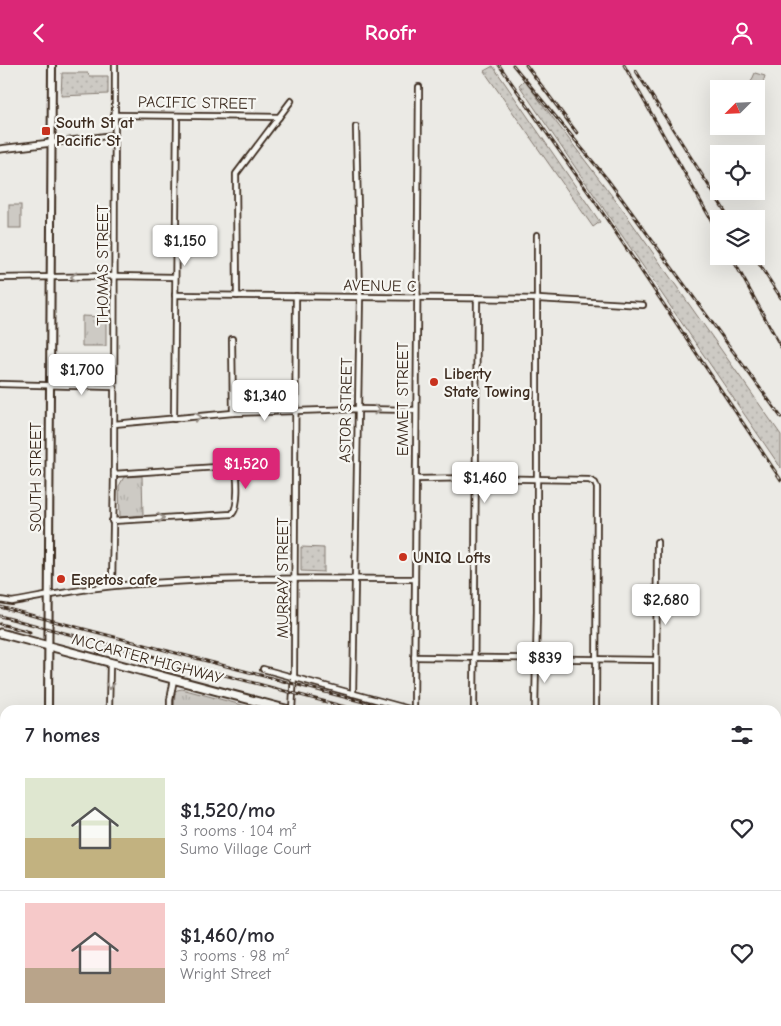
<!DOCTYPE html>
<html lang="en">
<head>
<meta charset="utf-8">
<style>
  body { margin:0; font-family:"Comic Neue",sans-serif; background:#f2f2f3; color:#2b2b33; height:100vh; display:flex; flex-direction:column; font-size:19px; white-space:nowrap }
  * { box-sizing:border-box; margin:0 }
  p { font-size:16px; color:#7c7c81 }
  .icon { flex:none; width:28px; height:28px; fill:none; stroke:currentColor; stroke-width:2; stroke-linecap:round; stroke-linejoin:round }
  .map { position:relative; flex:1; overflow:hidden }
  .panel { position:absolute; left:0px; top:640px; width:781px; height:321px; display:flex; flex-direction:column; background:#fff; border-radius:15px 15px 0 0; box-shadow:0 5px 20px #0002 }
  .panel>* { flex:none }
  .needle { width:32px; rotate:246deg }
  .controls { position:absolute; left:710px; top:15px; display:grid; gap:10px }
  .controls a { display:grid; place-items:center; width:55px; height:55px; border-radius:0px; background:#fff; box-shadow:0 5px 20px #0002; font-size:25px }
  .price { position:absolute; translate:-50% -42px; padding:0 11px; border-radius:5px; background:#fff; color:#222; font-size:16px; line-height:32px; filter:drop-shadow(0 1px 2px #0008) }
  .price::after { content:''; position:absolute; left:50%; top:30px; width:15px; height:11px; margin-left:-8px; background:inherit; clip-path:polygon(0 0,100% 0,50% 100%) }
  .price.on { background:#db2777; color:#fff }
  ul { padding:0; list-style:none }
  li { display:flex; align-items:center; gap:15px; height:125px; padding:0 25px }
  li+li { border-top:1px solid #e1e1e2 }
  li span { display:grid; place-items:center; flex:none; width:140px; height:100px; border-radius:0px; color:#555 }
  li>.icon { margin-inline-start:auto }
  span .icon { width:60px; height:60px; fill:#fffc; stroke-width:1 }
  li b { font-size:21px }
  h2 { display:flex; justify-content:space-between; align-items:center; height:60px; padding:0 25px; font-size:21px }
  header { display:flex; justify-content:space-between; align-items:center; height:65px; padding:0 25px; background:#db2777; color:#fff; font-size:22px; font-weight:700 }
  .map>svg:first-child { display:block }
</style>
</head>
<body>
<header><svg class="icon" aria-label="back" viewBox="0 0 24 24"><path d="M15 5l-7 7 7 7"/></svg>Roofr<svg class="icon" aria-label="person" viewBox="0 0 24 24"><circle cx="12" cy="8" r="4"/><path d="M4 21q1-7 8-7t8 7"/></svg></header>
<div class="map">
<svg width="781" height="961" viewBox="0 0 781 961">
  <defs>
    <pattern id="grass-dots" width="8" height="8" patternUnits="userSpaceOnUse" patternTransform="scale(1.25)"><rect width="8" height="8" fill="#cdcac4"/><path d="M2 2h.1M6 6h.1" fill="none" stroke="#b1aea8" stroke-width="1.8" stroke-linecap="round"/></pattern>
    <pattern id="park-tufts" width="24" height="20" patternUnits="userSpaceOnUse" patternTransform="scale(1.25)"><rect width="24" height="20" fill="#cdcac4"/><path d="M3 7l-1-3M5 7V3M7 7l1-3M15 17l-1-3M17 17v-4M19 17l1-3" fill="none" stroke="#b1aea8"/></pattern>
  </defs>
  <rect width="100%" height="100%" fill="#ebeae5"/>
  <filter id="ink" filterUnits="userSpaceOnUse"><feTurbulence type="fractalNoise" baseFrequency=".02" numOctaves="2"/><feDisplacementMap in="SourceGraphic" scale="10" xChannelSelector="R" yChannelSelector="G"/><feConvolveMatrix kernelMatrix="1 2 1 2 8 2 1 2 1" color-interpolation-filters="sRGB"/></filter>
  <g filter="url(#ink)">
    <g fill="url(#grass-dots)" stroke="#847a71">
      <path d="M493 1 600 157 593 162 484 6Z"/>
      <path d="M62 8H88L89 11H108V29L61 31Z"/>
      <path d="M524 15 625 148 781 370V403L519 20Z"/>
      <path d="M301 482 324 483V507L301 506Z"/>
    </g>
    <g fill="url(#park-tufts)" stroke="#847a71">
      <path d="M82 251 106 252V281H82Z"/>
      <path d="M142 411 143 450 120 452 119 421 124 412Z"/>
      <path d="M182 624 257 644 259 645H174L175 627 177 625Z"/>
    </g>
    <g fill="#cdcac4" stroke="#847a71">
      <path d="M755 8 765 11 762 21 751 17Z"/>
      <rect x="9" y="140" width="12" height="23"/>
    </g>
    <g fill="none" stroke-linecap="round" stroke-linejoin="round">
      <defs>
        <g id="minor">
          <path d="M114 50 279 52"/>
          <path d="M51 78 114 70"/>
          <path d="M0 213 114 211 175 212"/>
          <path d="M175 230 538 234 643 240"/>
          <path d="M237 231 236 109 291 36"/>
          <path d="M232 274 233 348"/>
          <path d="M0 319 114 322"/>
          <path d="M174 354 177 51"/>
          <path d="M114 359 233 348 357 344 416 345"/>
          <path d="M416 414 476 413 589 415 595 418 597 423 596 645"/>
          <path d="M112 456 232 449C239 442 238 413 235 403L232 401 114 409"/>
          <path d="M112 521 114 409 115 0"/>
          <path d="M0 535 12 537C46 531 80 524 114 521 214 512 314 513 415 514"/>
          <path d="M414 592 656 595"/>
          <path d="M263 604 413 645"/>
          <path d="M353 629 360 230 356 62"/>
          <path d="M109 645 110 598"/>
          <path d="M170 645V635L174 614"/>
          <path d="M292 645 294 608 296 231"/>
          <path d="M414 645 419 22"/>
          <path d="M474 645 477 233"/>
          <path d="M535 645 537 546V170"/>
          <path d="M656 645 657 477"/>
          <path d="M0 660H5"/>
          <path d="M0 882H5"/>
          <path d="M145 956 152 961"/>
          <path d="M252 956 259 961"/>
          <path d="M473 956V961"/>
          <path d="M76 961 79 956"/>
          <path d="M267 961 271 956"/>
          <path d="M332 961 335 956"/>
          <path d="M533 961V956"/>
          <path d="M595 961V956"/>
        </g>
        <path id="tertiary" d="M0 84 51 78"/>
        <g id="secondary">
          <path d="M48 645 52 0"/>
          <path d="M0 951 5 954"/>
          <path d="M8 956 15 961"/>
        </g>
        <g id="primary">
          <path d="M0 568 289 645"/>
          <path d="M0 777H5"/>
          <path d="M657 956V961"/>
          <path d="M412 961V956"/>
        </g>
        <g id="motorway">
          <path d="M776 772 781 776"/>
          <path d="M776 782 781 784"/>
          <path d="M776 802H781"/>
          <path d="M776 822 781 818"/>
        </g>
      </defs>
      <use href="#minor" stroke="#3b2a1e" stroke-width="8"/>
      <use href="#tertiary" stroke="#3b2a1e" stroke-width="9"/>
      <use href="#secondary" stroke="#3b2a1e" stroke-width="10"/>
      <use href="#primary" stroke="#3b2a1e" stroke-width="11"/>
      <use href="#motorway" stroke="#3b2a1e" stroke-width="11"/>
      <use href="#minor" stroke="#f6f6f2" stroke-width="4.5"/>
      <use href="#tertiary" stroke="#f6f6f2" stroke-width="5.5"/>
      <use href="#secondary" stroke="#f6f6f2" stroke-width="6"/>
      <use href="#primary" stroke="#f6f6f2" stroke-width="7"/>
      <use href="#motorway" stroke="#f6f6f2" stroke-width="8"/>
      <defs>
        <g id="rail">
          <path d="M499 0 600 144 781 415"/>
          <path d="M513 0 608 115 781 352"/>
          <path d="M526 0 577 68"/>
          <path d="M624 0 719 169"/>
          <path d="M636 6 730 154"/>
          <path d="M731 191 781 282"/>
          <path d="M754 191 781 233"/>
          <path d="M0 542 394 645"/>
          <path d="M0 551 357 645"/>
          <path d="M0 559 30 567"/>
          <path d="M776 746 781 747"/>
          <path d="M776 759 781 760"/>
        </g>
      </defs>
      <use href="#rail" stroke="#3b2a1e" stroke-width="3"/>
      <use href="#rail" stroke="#f6f6f2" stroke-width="1" stroke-dasharray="4" stroke-linecap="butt"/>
    </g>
    <defs><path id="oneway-chevron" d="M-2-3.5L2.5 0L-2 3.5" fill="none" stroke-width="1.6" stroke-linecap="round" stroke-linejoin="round" transform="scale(1.25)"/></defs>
    <g stroke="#989088">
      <use href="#oneway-chevron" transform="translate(74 212) rotate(179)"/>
      <use href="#oneway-chevron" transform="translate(377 345) rotate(1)"/>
      <use href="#oneway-chevron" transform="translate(198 352) rotate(-5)"/>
      <use href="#oneway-chevron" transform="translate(161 453) rotate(-4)"/>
      <use href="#oneway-chevron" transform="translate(110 621) rotate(92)"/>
    </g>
  </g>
  <g fill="#c8321e" stroke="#f6f6f2" stroke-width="2">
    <rect x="41" y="61" width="10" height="10" rx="2.5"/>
    <circle cx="434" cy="317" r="5"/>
    <circle cx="403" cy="492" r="5"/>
    <circle cx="61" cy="514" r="5"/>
  </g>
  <g text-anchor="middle" stroke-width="4.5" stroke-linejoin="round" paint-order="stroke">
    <g font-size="16" fill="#3b2a1e" stroke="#f6f6f2">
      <text transform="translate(197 37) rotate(1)" y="6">PACIFIC STREET</text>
      <text transform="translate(102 200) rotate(-90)" y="6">THOMAS STREET</text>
      <text transform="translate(380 220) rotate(1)" y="6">AVENUE C</text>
      <text transform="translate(402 334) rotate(-90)" y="6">EMMET STREET</text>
      <text transform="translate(345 345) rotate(-89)" y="6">ASTOR STREET</text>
      <text transform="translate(35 412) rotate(-90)" y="6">SOUTH STREET</text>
      <text transform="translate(282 513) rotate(-90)" y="6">MURRAY STREET</text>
      <text transform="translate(148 593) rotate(15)" y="6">MCCARTER HIGHWAY</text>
    </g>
    <g font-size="16" font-weight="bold" fill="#3b2a1e" stroke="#f6f6f2" text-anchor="start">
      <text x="56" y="63">South St at<tspan x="56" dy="18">Pacific St</tspan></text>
      <text x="444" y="314">Liberty<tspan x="444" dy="18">State Towing</tspan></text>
      <text x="413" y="498">UNIQ Lofts</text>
      <text x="71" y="520">Espetos cafe</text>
    </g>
  </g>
</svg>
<div class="controls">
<a><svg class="needle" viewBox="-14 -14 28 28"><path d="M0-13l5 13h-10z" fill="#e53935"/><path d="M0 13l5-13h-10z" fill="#7c7c81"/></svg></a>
<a><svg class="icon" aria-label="locate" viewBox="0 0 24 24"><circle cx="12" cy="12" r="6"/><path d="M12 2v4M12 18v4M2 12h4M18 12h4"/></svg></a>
<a><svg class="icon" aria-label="layers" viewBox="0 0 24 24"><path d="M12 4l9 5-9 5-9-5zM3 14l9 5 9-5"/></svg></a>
</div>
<b class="price" style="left:185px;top:202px">$1,150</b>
<b class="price" style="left:82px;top:331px">$1,700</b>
<b class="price" style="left:265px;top:357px">$1,340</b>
<b class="price on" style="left:246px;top:425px">$1,520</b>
<b class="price" style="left:485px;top:439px">$1,460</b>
<b class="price" style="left:666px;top:561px">$2,680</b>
<b class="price" style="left:545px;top:619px">$839</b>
<section class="panel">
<h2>7 homes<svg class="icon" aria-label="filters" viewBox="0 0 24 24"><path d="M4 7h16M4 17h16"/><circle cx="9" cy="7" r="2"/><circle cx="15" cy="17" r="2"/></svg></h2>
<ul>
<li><span style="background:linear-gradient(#dfe7d0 60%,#c2b280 0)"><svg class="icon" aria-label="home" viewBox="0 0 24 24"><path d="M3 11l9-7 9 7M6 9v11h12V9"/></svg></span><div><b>$1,520/mo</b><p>3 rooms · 104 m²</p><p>Sumo Village Court</p></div><svg class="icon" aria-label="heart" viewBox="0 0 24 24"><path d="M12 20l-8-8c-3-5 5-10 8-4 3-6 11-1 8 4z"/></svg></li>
<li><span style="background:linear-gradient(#f6c9c9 65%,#b9a48a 0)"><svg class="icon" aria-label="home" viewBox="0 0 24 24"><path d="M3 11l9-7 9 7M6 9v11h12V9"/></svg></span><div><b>$1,460/mo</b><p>3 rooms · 98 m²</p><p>Wright Street</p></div><svg class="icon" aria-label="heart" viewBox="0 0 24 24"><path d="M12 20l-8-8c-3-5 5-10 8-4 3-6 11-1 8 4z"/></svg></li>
</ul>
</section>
</div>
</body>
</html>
